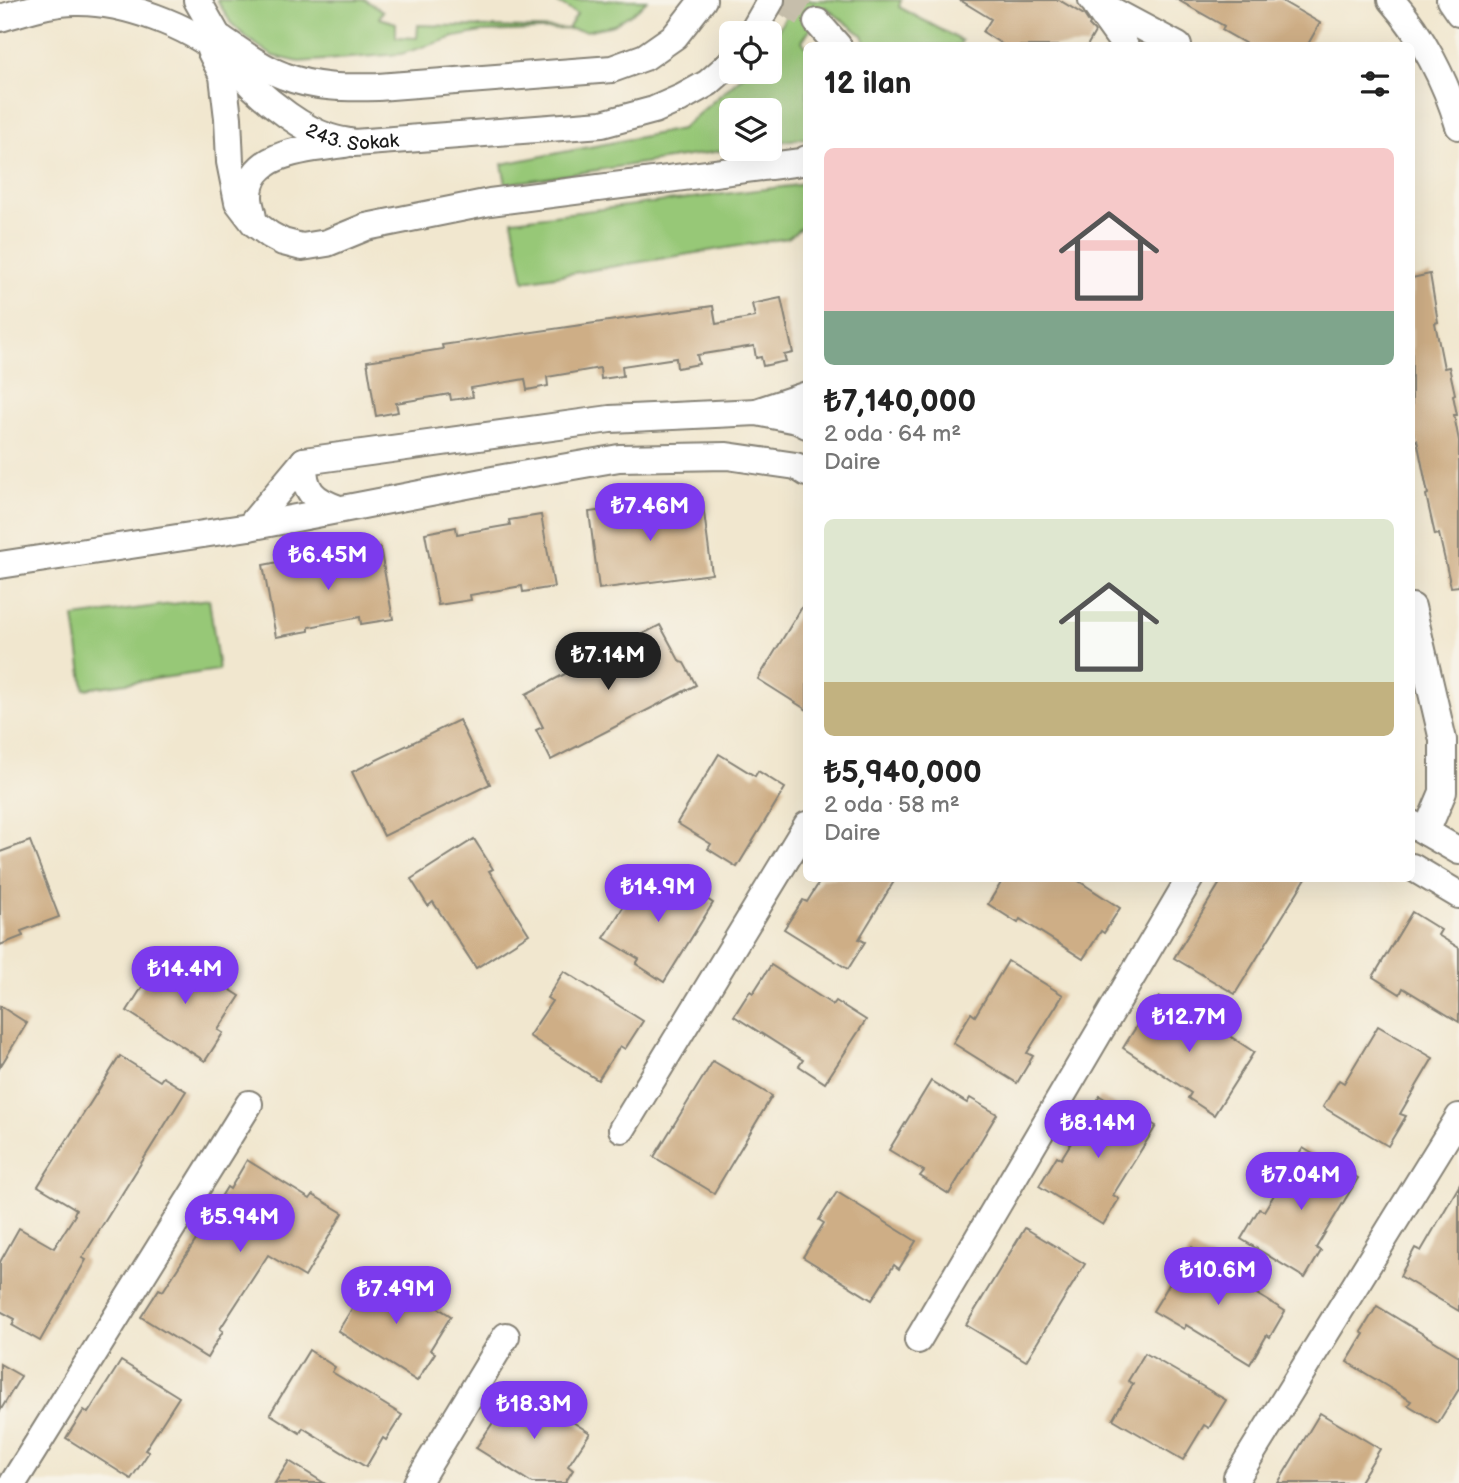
<!DOCTYPE html>
<html lang="tr">
<head>
<meta charset="utf-8">
<style>
  body { margin:0; font-family:"Balsamiq Sans",sans-serif; background:#f2f2f2; color:#222; height:100vh; display:flex; flex-direction:column; font-size:26px; white-space:nowrap }
  * { box-sizing:border-box; margin:0 }
  p { font-size:23px; color:#767676 }
  .icon { flex:none; width:38px; height:38px; fill:none; stroke:currentColor; stroke-width:2; stroke-linecap:round; stroke-linejoin:round }
  .map { position:relative; flex:1; overflow:hidden }
  .sheet { position:absolute; left:803px; top:42px; width:612px; height:840px; display:flex; flex-direction:column; background:#fff; border-radius:10px; box-shadow:0 7px 28px #0002 }
  .sheet>* { flex:none }
  .controls { position:absolute; left:719px; top:21px; display:grid; gap:14px }
  .controls a { display:grid; place-items:center; width:63px; height:63px; border-radius:10px; background:#fff; box-shadow:0 7px 28px #0002; font-size:35px }
  .price { position:absolute; translate:-50% -60px; padding:0 16px; border-radius:24px; background:#7c3aed; color:#fff; font-size:23px; line-height:46px; filter:drop-shadow(0 2px 4px #0008) }
  .price::after { content:''; position:absolute; left:50%; top:42px; width:21px; height:16px; margin-left:-10px; background:inherit; clip-path:polygon(0 0,100% 0,50% 100%) }
  .price.selected { background:#222; color:#fff }
  ul { padding:0; list-style:none }
  li { display:grid; align-content:center; gap:14px; height:371px; padding:0 21px }
  li span { display:grid; place-items:center; height:217px; border-radius:10px; color:#555 }
  li>.icon { margin-inline-start:auto }
  span .icon { width:126px; height:126px; fill:#fffc; stroke-width:1 }
  li b { font-size:30px }
  h2 { display:flex; justify-content:space-between; align-items:center; height:84px; padding:0 21px; font-size:30px }
  .map>svg:first-child { display:block }
</style>
</head>
<body>
<div class="map">
<svg width="1459" height="1483" viewBox="0 0 1459 1483">
  <rect width="100%" height="100%" fill="#f7f3e8"/>
  <filter id="ink" filterUnits="userSpaceOnUse"><feTurbulence type="fractalNoise" baseFrequency=".0143" numOctaves="2"/><feDisplacementMap in="SourceGraphic" scale="14" xChannelSelector="R" yChannelSelector="G"/><feConvolveMatrix kernelMatrix="1 2 1 2 8 2 1 2 1" color-interpolation-filters="sRGB"/></filter>
  <filter id="wash" filterUnits="userSpaceOnUse"><feTurbulence type="fractalNoise" baseFrequency=".00686" numOctaves="4" result="noise"/><feDisplacementMap in="SourceGraphic" scale="28" xChannelSelector="R" yChannelSelector="G"/><feGaussianBlur stdDeviation="1.57" result="paint"/><feColorMatrix in="noise" values="0 0 0 0 0 0 0 0 0 0 0 0 0 0 0 0 0 1.4 0 .05"/><feComposite in="paint" operator="in"/></filter>
  <g filter="url(#wash)">
    <rect width="100%" height="100%" fill="#f1e7cf"/>
    <g fill="#97c877" stroke="#5a724a" stroke-width="2">
      <path d="M217 0H365L383 11 379 18 396 23V37L417 38 418 25 568 29 577 14 553 0H647L638 9 614 25 586 31 568 29 482 32 455 37 401 54 299 62 273 56 247 38 231 23Z"/>
      <path d="M796 0H901L899 7 962 41 959 46 866 45 862 35 825 7 802 41 807 48V138L770 143V110H732V149H734L506 184 502 164 681 129 747 72H770V43Z"/>
      <path d="M807 180V223L788 238 524 281 512 220 798 185Z"/>
      <path d="M209 599 219 670 84 689 74 617Z"/>
    </g>
    <g id="blocks">
      <g fill="#ceae86">
        <path d="M960 0H1059L1084 15 1090 24 1089 26 1095 32 1087 46H1005L983 32 991 19Z"/>
        <path d="M1178 0H1280L1320 23 1307 46H1250L1222 30 1224 26Z"/>
        <path d="M1430 274 1438 322 1435 323 1444 368 1449 367 1455 394 1453 395 1457 415H1454L1459 441V586L1451 587 1439 534 1435 535 1426 495 1428 494 1417 440 1415 441 1412 427V278Z"/>
        <path d="M781 298 793 353 784 355 786 361 763 366 761 357 756 358 754 346 697 355 699 364 677 368 676 358 622 366 623 376 601 379 600 368 547 377 548 386 527 390 525 379 471 388 473 397 451 400 450 394 396 403 398 412 376 416 367 361 443 349 442 345 713 306 716 324 755 317 752 304Z"/>
        <path d="M702 497 712 574 599 589 589 512Z"/>
        <path d="M541 515 554 587 523 592 522 586 470 595 471 600 438 605 425 533 456 527 457 534 510 525 509 520Z"/>
        <path d="M380 547 393 619 361 624 360 617 309 627V631L276 637 263 565 294 559 296 565 349 557 348 552Z"/>
        <path d="M807 599V710L758 679Z"/>
        <path d="M660 625 680 662 684 663 696 685 551 760 536 730 543 727 526 694Z"/>
        <path d="M459 720 490 784 384 836 352 772Z"/>
        <path d="M719 754 755 776 758 771 785 788 737 867 708 849 711 844 677 823Z"/>
        <path d="M474 839 493 869 489 871 529 934 476 968 433 902 428 906 411 879Z"/>
        <path d="M30 841 59 917 21 931 23 936 0 945V852Z"/>
        <path d="M647 869 682 891 685 885 713 903 664 982 636 964 639 959 604 938Z"/>
        <path d="M822 878H896L859 939 865 942 848 969 784 929 803 900 807 902Z"/>
        <path d="M1004 878H1074L1120 908 1104 933 1101 931 1083 959 1020 919 1018 923 988 904Z"/>
        <path d="M1223 878H1306L1235 994 1174 958Z"/>
        <path d="M1412 912 1441 930 1438 935 1459 948V1022L1403 988 1400 994 1373 977Z"/>
        <path d="M171 952 240 996 218 1030 223 1033 205 1061 127 1011 144 984 149 987Z"/>
        <path d="M1008 961 1063 995 1027 1053 1033 1056 1017 1083 953 1043 971 1013 975 1016Z"/>
        <path d="M771 965 833 1005 836 1001 866 1020 825 1083 799 1066 803 1060 734 1016 750 991 753 993Z"/>
        <path d="M564 971 643 1021 625 1049 620 1046 598 1080 529 1036 552 1001 547 998Z"/>
        <path d="M1159 997 1222 1037 1225 1033 1254 1052 1214 1115 1188 1098 1191 1093 1123 1048 1138 1024 1141 1025Z"/>
        <path d="M0 1006 27 1023 0 1067Z"/>
        <path d="M1378 1026 1433 1058 1400 1114 1406 1116 1388 1146 1323 1107 1339 1080 1344 1083Z"/>
        <path d="M120 1056 160 1081 163 1077 186 1091 82 1258 86 1260 40 1341 12 1325 15 1319 0 1311V1262L19 1228 54 1248 75 1215 74 1214 76 1209 38 1186Z"/>
        <path d="M713 1061 772 1096 714 1193 654 1157Z"/>
        <path d="M931 1081 967 1103 970 1098 997 1114 949 1194 920 1176 924 1171 889 1150Z"/>
        <path d="M1100 1096 1129 1114 1131 1111 1156 1126 1113 1195 1119 1199 1103 1225 1039 1186 1057 1156 1061 1159Z"/>
        <path d="M1303 1148 1331 1165 1333 1162 1358 1178 1316 1248 1321 1251 1305 1278 1241 1239 1259 1209 1264 1211Z"/>
        <path d="M247 1160 310 1199 313 1195 343 1213 305 1277 268 1255 220 1329 223 1331 207 1358 141 1317 159 1289 163 1291 213 1214 211 1213 227 1187 230 1189Z"/>
        <path d="M1459 1186V1311L1400 1276 1415 1248 1421 1251Z"/>
        <path d="M837 1192 916 1241 899 1269 894 1265 872 1300 803 1257 824 1223 819 1220Z"/>
        <path d="M1025 1228 1085 1264 1026 1361 966 1325Z"/>
        <path d="M1192 1247 1219 1263 1215 1269 1285 1311 1270 1337 1267 1335 1250 1364 1186 1325 1184 1329 1153 1311Z"/>
        <path d="M382 1273 451 1316 430 1350 435 1353 417 1381 338 1331 355 1304 360 1307Z"/>
        <path d="M1377 1306 1459 1356V1389L1438 1423 1408 1405 1411 1401 1347 1362 1364 1334 1361 1332Z"/>
        <path d="M309 1350 335 1367 332 1372 402 1415 386 1440 383 1438 366 1467 303 1428 300 1433 270 1414Z"/>
        <path d="M1145 1353 1226 1400 1209 1428 1204 1425 1183 1460 1113 1419 1133 1384 1128 1381Z"/>
        <path d="M121 1361 179 1397 145 1450 149 1452 131 1479 66 1438 84 1410 88 1413Z"/>
        <path d="M0 1364 21 1376 0 1411Z"/>
        <path d="M521 1389 590 1433 568 1466 573 1470 565 1483H532L476 1448 494 1421 499 1424Z"/>
        <path d="M1320 1413 1380 1449 1359 1483H1278Z"/>
        <path d="M289 1461 324 1483H275Z"/>
      </g>
    </g>
  </g>
  <g filter="url(#ink)">
    <use href="#blocks" fill-opacity="0" stroke="#868276" stroke-width="2"/>
    <g fill="none" stroke-linecap="round" stroke-linejoin="round">
      <path stroke="#c6beab" stroke-width="26" stroke-dasharray="26 13" stroke-linecap="butt" d="M782 0 817 22"/>
      <defs>
        <g id="minor">
          <path d="M197 0 218 37"/>
          <path d="M1092 0 1178 46"/>
          <path d="M1391 0C1422 35 1446 81 1459 126"/>
          <path d="M1450 0 1459 13"/>
          <path d="M1097 7 1125 46"/>
          <path id="s1" d="M0 18C26 11 52 1 79 2 124 2 188 25 223 55 234 64 242 76 252 86 271 104 303 129 328 137 336 140 345 141 354 143L602 124 654 110 681 98 708 83 732 62"/>
          <path d="M817 22 838 46"/>
          <path d="M752 33 771 0"/>
          <path d="M222 39C242 53 262 68 284 76 314 88 346 88 378 87L612 69 645 57 675 36 703 0"/>
          <path d="M210 50 223 76 228 118 230 162 238 202 254 223 270 235 283 242 302 247 327 243 366 227 490 202 801 162 807 159"/>
          <path d="M253 218C252 211 249 204 249 197 248 150 313 149 345 144"/>
          <path d="M759 411 807 395"/>
          <path d="M304 461C303 491 313 500 339 509"/>
          <path d="M249 527 304 461 610 419 757 412 797 420 807 425"/>
          <path d="M0 565 249 527 498 479 619 458 727 456 796 466 807 473"/>
          <path d="M1412 607 1443 740V792L1426 832"/>
          <path d="M1412 824 1459 851"/>
          <path d="M1412 867 1459 895"/>
          <path d="M622 1129 807 825"/>
          <path d="M918 1340 1190 878"/>
          <path d="M1237 1477 1459 1117"/>
          <path d="M13 1483 249 1104"/>
          <path d="M417 1483 506 1336"/>
        </g>
      </defs>
      <use href="#minor" stroke="#868276" stroke-width="30"/>
      <use href="#minor" stroke="#fff" stroke-width="26"/>
    </g>
  </g>
  <g text-anchor="middle" stroke-width="6" stroke-linejoin="round" paint-order="stroke">
    <g font-size="19" fill="#1c1c1c" stroke="#f7f3e8">
      <text dy="7" stroke="none"><textPath href="#s1" startOffset="396">243. Sokak</textPath></text>
    </g>
  </g>
</svg>
<div class="controls">
<a><svg class="icon" aria-label="locate" viewBox="0 0 24 24"><circle cx="12" cy="12" r="6"/><path d="M12 2v4M12 18v4M2 12h4M18 12h4"/></svg></a>
<a><svg class="icon" aria-label="layers" viewBox="0 0 24 24"><path d="M12 4l9 5-9 5-9-5zM3 14l9 5 9-5"/></svg></a>
</div>
<b class="price" style="left:650px;top:543px">₺7.46M</b>
<b class="price" style="left:328px;top:592px">₺6.45M</b>
<b class="price selected" style="left:608px;top:692px">₺7.14M</b>
<b class="price" style="left:658px;top:924px">₺14.9M</b>
<b class="price" style="left:185px;top:1006px">₺14.4M</b>
<b class="price" style="left:1189px;top:1054px">₺12.7M</b>
<b class="price" style="left:1098px;top:1160px">₺8.14M</b>
<b class="price" style="left:1301px;top:1212px">₺7.04M</b>
<b class="price" style="left:240px;top:1254px">₺5.94M</b>
<b class="price" style="left:1218px;top:1307px">₺10.6M</b>
<b class="price" style="left:396px;top:1326px">₺7.49M</b>
<b class="price" style="left:534px;top:1441px">₺18.3M</b>
<section class="sheet">
<h2>12 ilan<svg class="icon" aria-label="filters" viewBox="0 0 24 24"><path d="M4 7h16M4 17h16"/><circle cx="9" cy="7" r="2"/><circle cx="15" cy="17" r="2"/></svg></h2>
<ul>
<li><span style="background:linear-gradient(#f6c9c9 75%,#7fa58c 0)"><svg class="icon" aria-label="home" viewBox="0 0 24 24"><path d="M3 11l9-7 9 7M6 9v11h12V9"/></svg></span><div><b>₺7,140,000</b><p>2 oda · 64 m²</p><p>Daire</p></div></li>
<li><span style="background:linear-gradient(#dfe7d0 75%,#c2b280 0)"><svg class="icon" aria-label="home" viewBox="0 0 24 24"><path d="M3 11l9-7 9 7M6 9v11h12V9"/></svg></span><div><b>₺5,940,000</b><p>2 oda · 58 m²</p><p>Daire</p></div></li>
</ul>
</section>
</div>
</body>
</html>
